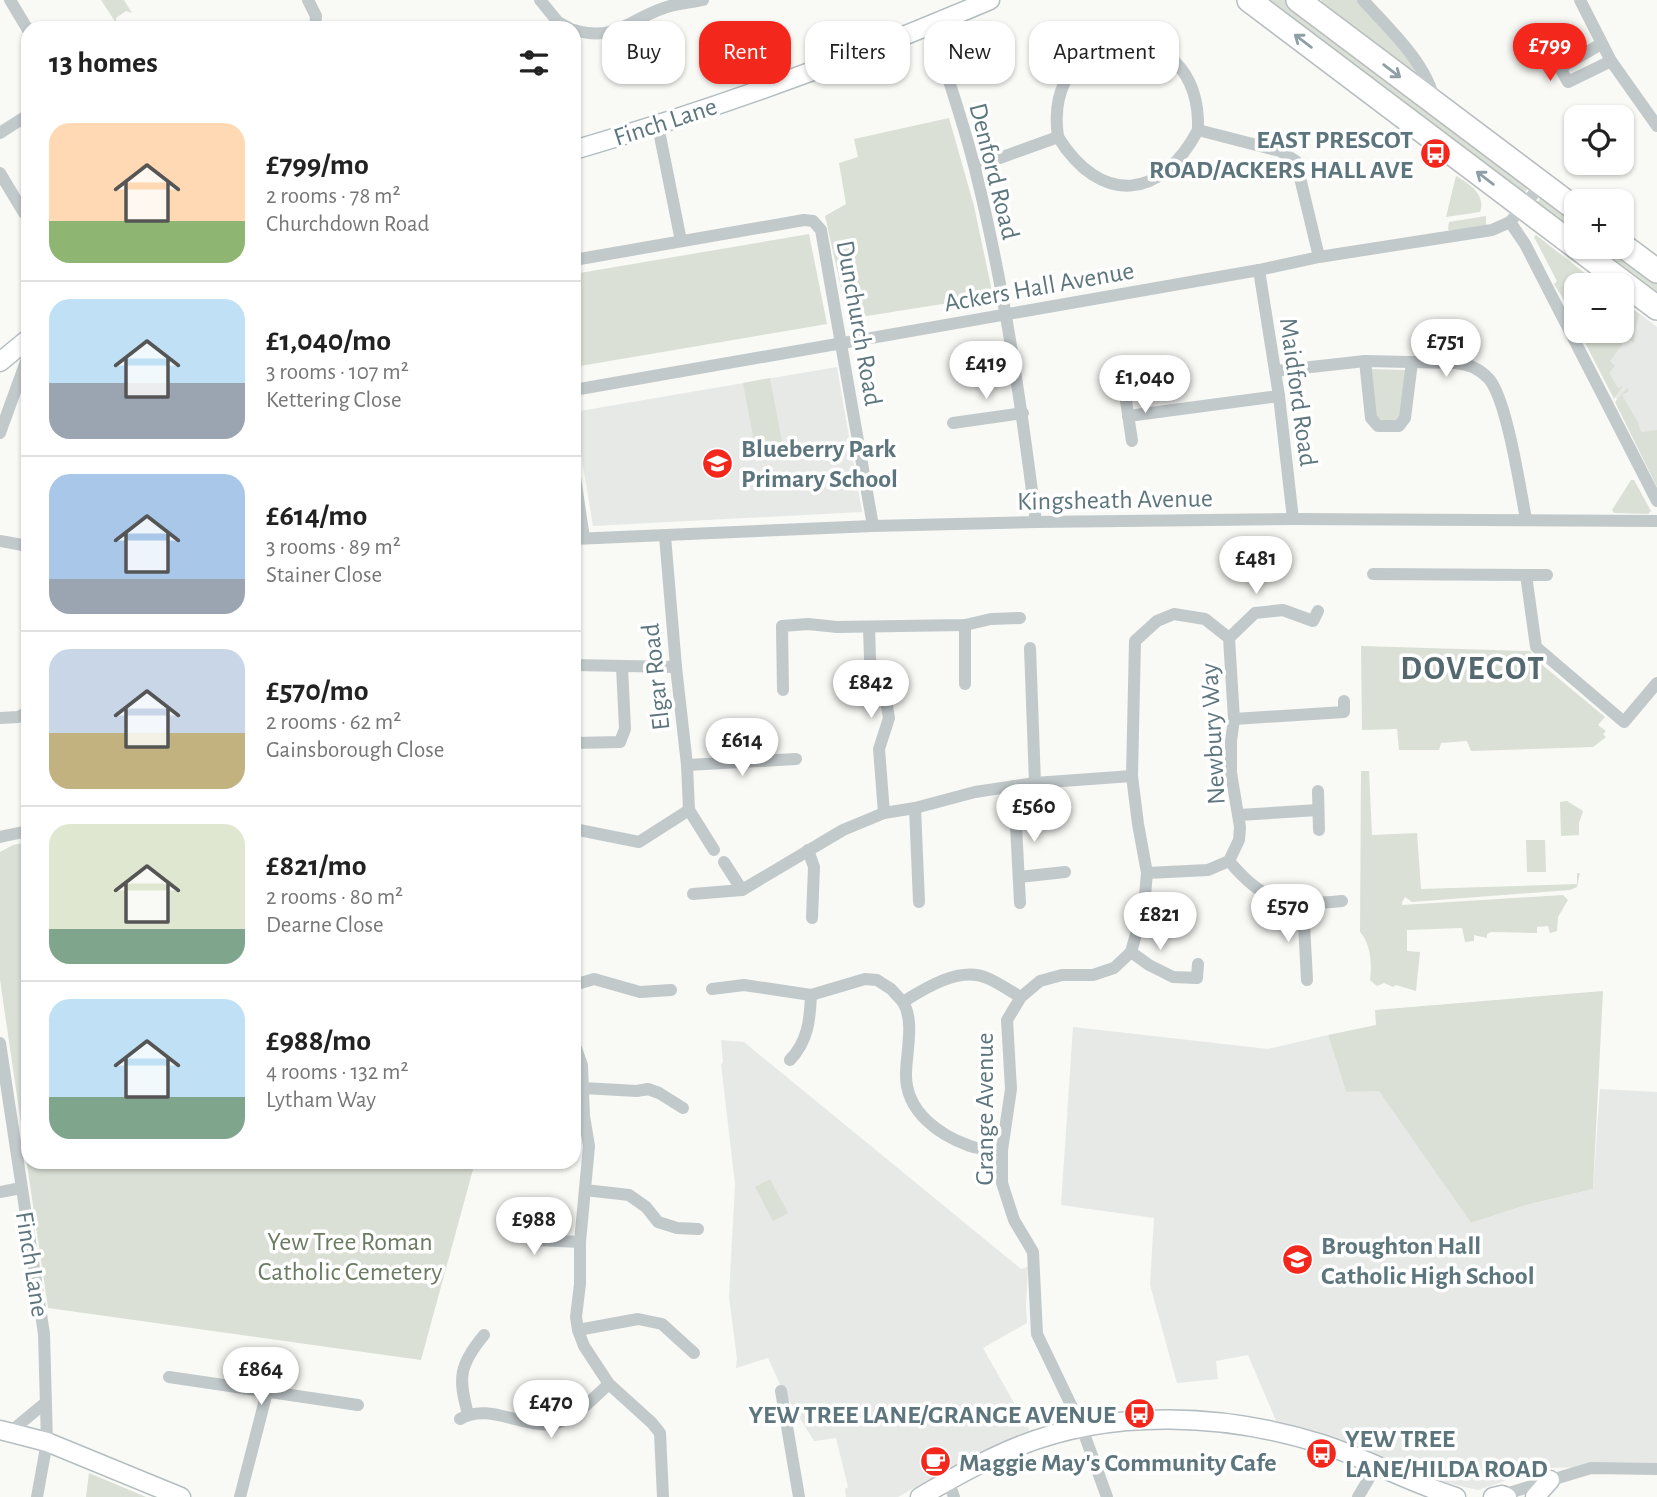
<!DOCTYPE html>
<html lang="en">
<head>
<meta charset="utf-8">
<style>
  body { margin:0; font-family:"Alegreya Sans",sans-serif; background:#f2f2f2; color:#222; height:100vh; display:flex; flex-direction:column; font-size:26px; white-space:nowrap }
  * { box-sizing:border-box; margin:0 }
  p { font-size:23px; color:#767676 }
  .icon { flex:none; width:38px; height:38px; fill:none; stroke:currentColor; stroke-width:2; stroke-linecap:round; stroke-linejoin:round }
  .map { position:relative; flex:1; overflow:hidden }
  .details { position:absolute; left:21px; top:21px; width:560px; height:1148px; display:flex; flex-direction:column; background:#fff; border-radius:21px; box-shadow:0 2px 5px #0004 }
  .details>* { flex:none }
  .hud { position:absolute; left:602px; top:21px; width:665px; height:63px; display:flex; gap:14px }
  .buttons { position:absolute; left:1564px; top:105px; display:grid; gap:14px }
  .buttons a { display:grid; place-items:center; width:70px; height:70px; border-radius:14px; background:#fff; box-shadow:0 2px 5px #0004; font-size:35px }
  .price { position:absolute; translate:-50% -60px; padding:0 16px; border-radius:24px; background:#fff; color:#222; font-size:23px; line-height:46px; filter:drop-shadow(0 2px 4px #0008) }
  .price::after { content:''; position:absolute; left:50%; top:42px; width:21px; height:16px; margin-left:-10px; background:inherit; clip-path:polygon(0 0,100% 0,50% 100%) }
  .price.on { background:#f4271c; color:#fff }
  ul { padding:0; list-style:none }
  li { display:flex; align-items:center; gap:21px; height:175px; padding:0 28px }
  li+li { border-top:2px solid #e0e0e0 }
  li span { display:grid; place-items:center; flex:none; width:196px; height:140px; border-radius:21px; color:#555 }
  li>.icon { margin-inline-start:auto }
  span .icon { width:84px; height:84px; fill:#fffc; stroke-width:1 }
  li b { font-size:30px }
  h2 { display:flex; justify-content:space-between; align-items:center; height:84px; padding:0 28px; font-size:30px }
  .tag { padding:0 24px; border-radius:21px; background:#fff; box-shadow:0 2px 5px #0004; font-size:24px; line-height:63px }
  .tag.on { background:#f4271c; color:#fff }
  .map>svg:first-child { display:block }
</style>
</head>
<body>
<div class="map">
<svg width="1657" height="1497" viewBox="0 0 1657 1497">
  <rect width="100%" height="100%" fill="#f9f9f6"/>
  <g fill="#e7e9e7">
    <path d="M1640 314 1657 327V482L1602 369Z"/>
    <path d="M837 367 862 512 593 526 574 412Z"/>
    <path d="M1073 1027 1268 1049 1328 1035 1346 1092 1379 1090 1471 1223 1526 1205 1593 1189 1600 1089 1657 1092V1471L1604 1467 1543 1468 1478 1490 1421 1477 1373 1455 1277 1423 1248 1355 1216 1361 1218 1379 1177 1383 1150 1285 1154 1218 1061 1205Z"/>
    <path d="M721 1040 744 1042 1021 1269 1028 1267 1026 1306 1027 1323 983 1348 1031 1433 953 1466 898 1497H846L845 1489 848 1487 836 1438 814 1441 782 1389 768 1358 736 1368 737 1359 729 1297 735 1184 721 1064 723 1063Z"/>
  </g>
  <g fill="#dae0d5">
    <path d="M101 0H124L132 13 126 11 116 18V23Z"/>
    <path d="M1270 0H1286L1531 184 1524 194Z"/>
    <path d="M1322 0H1357L1421 74 1419 76 1320 2Z"/>
    <path d="M949 118 974 206 993 296 848 319 825 216 846 204 839 163 858 157 854 139Z"/>
    <path d="M1456 176C1470 184 1486 195 1480 212L1446 217Z"/>
    <path d="M1544 193 1577 218V235L1536 204Z"/>
    <path d="M1486 216V226L1450 231 1448 229 1449 222Z"/>
    <path d="M809 234 827 324 574 367V274Z"/>
    <path d="M1536 235 1600 285H1577V321L1554 284 1557 281 1534 237Z"/>
    <path d="M1593 247H1615L1657 279V296Z"/>
    <path d="M1622 302 1640 314 1636 325 1634 343 1627 338 1610 361 1615 366 1609 373 1618 388 1623 386 1614 399 1579 331H1622Z"/>
    <path d="M1370 369 1406 370 1401 417 1396 422 1377 419Z"/>
    <path d="M770 378 782 442 755 447 743 383Z"/>
    <path d="M1627 388 1629 391 1622 395 1638 422 1641 432 1657 430V487L1615 402Z"/>
    <path d="M1631 480H1634L1651 511 1648 514 1614 513 1612 510Z"/>
    <path d="M1361 646 1530 651 1540 663 1605 717 1598 725 1606 731 1603 734 1606 737 1593 747 1471 751 1467 741 1441 743 1439 750H1399L1397 729 1362 730Z"/>
    <path d="M1361 771H1369L1372 835 1417 833 1421 889 1577 884V873H1580L1577 887 1570 890 1412 902 1405 897 1402 902V905L1563 895 1568 900 1558 917 1557 931 1550 933 1548 926 1537 927V933L1491 932 1487 934V938L1474 935V941L1465 942 1462 928 1407 930V951L1420 952 1416 991 1396 985 1393 987 1384 983 1377 986 1370 980C1372 965 1371 944 1360 932Z"/>
    <path d="M1567 801 1583 811 1579 823V835L1561 836 1560 802Z"/>
    <path d="M1526 840H1545L1546 872H1527Z"/>
    <path d="M28 842V1162H475L421 1360 48 1308 0 980V852L13 845Z"/>
    <path d="M1603 991 1593 1189 1526 1205 1471 1223 1379 1091 1346 1092 1328 1035 1376 1025 1375 1010Z"/>
    <path d="M770 1179 788 1213 773 1221 755 1187Z"/>
    <path d="M89 1473 146 1497H86Z"/>
  </g>
  <g fill="none" stroke-linecap="round" stroke-linejoin="round">
    <defs>
      <g id="secondary">
        <path d="M574 150C715 109 855 58 990 0"/>
        <path d="M0 362 28 339"/>
        <path d="M0 1430 47 1442 181 1497"/>
        <path d="M920 1497C952 1478 984 1460 1019 1446 1114 1408 1227 1414 1322 1444 1368 1459 1410 1483 1456 1497"/>
        <path d="M1493 1497 1502 1495 1507 1497"/>
        <path d="M1535 1497 1550 1480"/>
      </g>
      <g id="highway">
        <path d="M1249 0 1657 308"/>
        <path d="M1298 0 1577 210"/>
        <path d="M1622 245 1657 271"/>
      </g>
    </defs>
    <use href="#secondary" stroke="#b4bdc0" stroke-width="21"/>
    <use href="#highway" stroke="#b7bdbf" stroke-width="26"/>
    <g stroke="#c2c9cb" stroke-width="12">
      <path d="M10 0 28 30"/>
      <path d="M308 0 316 16 315 28"/>
      <path d="M540 0 558 22 569 28"/>
      <path d="M1363 0C1387 27 1428 64 1434 101"/>
      <path d="M1580 0 1611 61 1657 126"/>
      <path d="M931 25C946 73 963 120 975 169 1004 285 1021 403 1036 522"/>
      <path d="M574 30C616 42 628 20 664 8 676 3 690 3 703 0"/>
      <path d="M1601 44 1560 68 1568 82 1611 61"/>
      <path d="M658 126 681 241"/>
      <path d="M0 133 28 115"/>
      <path d="M1058 137C1041 19 1202 6 1198 130"/>
      <path d="M975 167 1058 137C1101 206 1161 200 1198 130L1280 151 1296 161 1319 257"/>
      <path d="M0 173 24 213"/>
      <path d="M1542 184 1510 222 1525 244 1657 501"/>
      <path d="M574 260 804 220 813 221 821 230 873 526"/>
      <path d="M1259 270 1279 396 1293 519"/>
      <path d="M1365 361 1371 418 1378 426H1399L1405 418 1412 362"/>
      <path d="M1275 371 1365 361 1456 363C1469 364 1480 369 1489 379 1507 400 1520 488 1526 519"/>
      <path d="M574 390 1259 270 1319 257 1492 230 1510 222"/>
      <path d="M1125 394 1132 441"/>
      <path d="M1128 416 1279 396"/>
      <path d="M953 423 1023 413"/>
      <path d="M0 433 28 356"/>
      <path d="M574 471 584 538"/>
      <path d="M665 536 676 667 687 765 689 810 714 850"/>
      <path d="M574 539 873 526 1036 522 1293 519 1657 521"/>
      <path d="M0 541 28 546"/>
      <path d="M1373 574 1526 575 1536 647 1624 722 1657 683"/>
      <path d="M1526 575H1547"/>
      <path d="M869 627 870 659 877 684 886 700 889 718 879 749 884 813"/>
      <path d="M1229 638 1255 613 1283 610 1313 621 1318 611"/>
      <path d="M1030 648 1035 783"/>
      <path d="M574 665 676 667"/>
      <path d="M965 684V625"/>
      <path d="M783 690 782 626 808 624 837 627 965 625 991 619 1020 618"/>
      <path d="M0 718 18 717 28 712"/>
      <path d="M1234 719 1344 712V701"/>
      <path d="M574 743 620 742 625 729 622 666"/>
      <path d="M687 765 796 759"/>
      <path d="M1014 786 1020 903"/>
      <path d="M1318 791 1319 830"/>
      <path d="M915 808 919 902"/>
      <path d="M1239 815 1318 810"/>
      <path d="M574 829 639 842 689 810"/>
      <path d="M0 837 28 831"/>
      <path d="M808 850 814 867 812 918"/>
      <path d="M1229 861C1266 905 1288 906 1342 901"/>
      <path d="M724 862 742 890"/>
      <path d="M1019 877 1065 872"/>
      <path d="M693 894 742 890 843 830 884 813 915 808 975 792 1035 783 1132 776"/>
      <path d="M1303 905 1307 980"/>
      <path d="M1131 952 1149 965 1173 977 1197 978 1198 964"/>
      <path d="M574 985 594 979 640 992 671 990"/>
      <path d="M712 989 744 985 811 995 865 979 877 980 891 989 903 1002C925 988 960 966 987 978 999 983 1010 991 1021 997"/>
      <path d="M903 1002C915 1022 906 1052 906 1075 906 1112 939 1135 970 1146 980 1150 992 1149 1002 1150"/>
      <path d="M0 1043 44 1334 47 1442 37 1497"/>
      <path d="M574 1043 582 1065 584 1116 589 1146 580 1242V1284L576 1317 578 1330 584 1346 609 1384 652 1423 660 1433 663 1497"/>
      <path d="M790 1060C808 1041 810 1020 811 995"/>
      <path d="M583 1088 637 1091 648 1089 659 1093 683 1108"/>
      <path d="M585 1190 629 1195 646 1207 658 1222 677 1228 698 1229"/>
      <path d="M0 1192 21 1188"/>
      <path d="M502 1220 537 1240 580 1242"/>
      <path d="M578 1330 638 1319 662 1324 694 1353"/>
      <path d="M169 1377 358 1405"/>
      <path d="M781 1391 799 1497"/>
      <path d="M468 1414C458 1378 459 1365 484 1335"/>
      <path d="M460 1419C492 1400 530 1435 562 1421 581 1413 594 1397 609 1384"/>
      <path d="M10 1432 45 1403"/>
      <path d="M948 1480 954 1497"/>
      <path d="M1502 1495 1591 1468 1657 1469"/>
      <path d="M240 1497 267 1392"/>
      <path d="M1107 1497 1082 1428 1037 1334 1033 1252 1014 1220 1002 1183V1150L1011 1089 1007 1020 1021 997 1040 981 1062 975H1093L1114 968 1131 952 1144 906 1147 873 1138 824 1132 776 1135 641 1157 621 1174 614 1205 619 1229 638 1234 719 1231 741V773L1240 827 1239 840 1229 861 1208 870 1147 873"/>
      <path d="M1358 1497 1377 1465"/>
    </g>
    <use href="#secondary" stroke="#fff" stroke-width="18"/>
    <use href="#highway" stroke="#fff" stroke-width="23"/>
  </g>
  <defs><path id="oneway-shaft" d="M-6 0H5M1.5-3L5.5 0L1.5 3" fill="none" stroke-width="1.6" stroke-linecap="round" stroke-linejoin="round" transform="scale(1.75)"/></defs>
  <g stroke="#8e9fa5">
    <use href="#oneway-shaft" transform="translate(1303 41) rotate(-143)"/>
    <use href="#oneway-shaft" transform="translate(1392 71) rotate(37)"/>
    <use href="#oneway-shaft" transform="translate(1485 178) rotate(-143)"/>
  </g>
  <defs>
    <symbol id="bus-disc" viewBox="-11 -11 22 22"><circle r="9.5" fill="#f4271c" stroke="#fff"/><path d="M-5-6H5V4H4V6H2V4H-2V6H-4V4H-5ZM-3.5-4V0h7V-4ZM-3.5 1.2v1.5H-2V1.2ZM2 1.2v1.5H3.5V1.2Z" fill="#fff"/></symbol>
    <symbol id="school-disc" viewBox="-11 -11 22 22"><circle r="9.5" fill="#f4271c" stroke="#fff"/><path d="M0-5L7-2L0 1L-7-2ZM-4 1L0 2.5L4 1V4Q0 6-4 4Z" fill="#fff"/></symbol>
    <symbol id="cafe-disc" viewBox="-11 -11 22 22"><circle r="9.5" fill="#f4271c" stroke="#fff"/><path d="M-5.5-4.5H6V0H3Q3 3.5 0 3.5H-2.5Q-5.5 3.5-5.5 0ZM3-3.2v2h1.7v-2ZM-6 4.5H4V6H-6Z" fill="#fff"/></symbol>
  </defs>
  <g fill-rule="evenodd">
    <use href="#bus-disc" x="1418" y="136" width="35" height="35"/>
    <use href="#school-disc" x="700" y="446" width="35" height="35"/>
    <use href="#school-disc" x="1280" y="1242" width="35" height="35"/>
    <use href="#bus-disc" x="1122" y="1396" width="35" height="35"/>
    <use href="#bus-disc" x="1304" y="1436" width="35" height="35"/>
    <use href="#cafe-disc" x="918" y="1444" width="35" height="35"/>
  </g>
  <g text-anchor="middle" stroke-width="7" stroke-linejoin="round" paint-order="stroke">
    <g font-size="26" fill="#5d767e" stroke="#fff">
      <text transform="translate(665 121) rotate(-18)" y="9">Finch Lane</text>
      <text transform="translate(995 171) rotate(76)" y="9">Denford Road</text>
      <text transform="translate(1039 286) rotate(-10)" y="9">Ackers Hall Avenue</text>
      <text transform="translate(860 323) rotate(80)" y="9">Dunchurch Road</text>
      <text transform="translate(1299 392) rotate(82)" y="9">Maidford Road</text>
      <text transform="translate(1115 499) rotate(-1)" y="9">Kingsheath Avenue</text>
      <text transform="translate(655 677) rotate(-96)" y="9">Elgar Road</text>
      <text transform="translate(1212 734) rotate(-93)" y="9">Newbury Way</text>
      <text transform="translate(984 1109) rotate(-90)" y="9">Grange Avenue</text>
      <text transform="translate(33 1264) rotate(81)" y="9">Finch Lane</text>
    </g>
    <g font-size="26" font-weight="bold" fill="#5d767e" stroke="#fff" text-anchor="start">
      <text x="1413" y="148" text-anchor="end">EAST PRESCOT<tspan x="1413" dy="30">ROAD/ACKERS HALL AVE</tspan></text>
      <text x="741" y="457">Blueberry Park<tspan x="741" dy="30">Primary School</tspan></text>
      <text x="1321" y="1254">Broughton Hall<tspan x="1321" dy="30">Catholic High School</tspan></text>
      <text x="1116" y="1423" text-anchor="end">YEW TREE LANE/GRANGE AVENUE</text>
      <text x="1345" y="1447">YEW TREE<tspan x="1345" dy="30">LANE/HILDA ROAD</tspan></text>
      <text x="959" y="1471">Maggie May's Community Cafe</text>
    </g>
    <g font-size="26" fill="#6a7b61" stroke="#fff">
      <text x="350" y="1250">Yew Tree Roman<tspan x="350" dy="30">Catholic Cemetery</tspan></text>
    </g>
    <g font-size="33" font-weight="bold" letter-spacing="2" fill="#54686f" stroke="#fff">
      <text x="1473" y="679">DOVECOT</text>
    </g>
  </g>
</svg>
<div class="buttons">
<a><svg class="icon" aria-label="locate" viewBox="0 0 24 24"><circle cx="12" cy="12" r="6"/><path d="M12 2v4M12 18v4M2 12h4M18 12h4"/></svg></a>
<a>+</a>
<a>−</a>
</div>
<b class="price on" style="left:1550px;top:83px">£799</b>
<b class="price" style="left:1446px;top:379px">£751</b>
<b class="price" style="left:986px;top:401px">£419</b>
<b class="price" style="left:1145px;top:415px">£1,040</b>
<b class="price" style="left:1256px;top:596px">£481</b>
<b class="price" style="left:871px;top:720px">£842</b>
<b class="price" style="left:742px;top:778px">£614</b>
<b class="price" style="left:1034px;top:844px">£560</b>
<b class="price" style="left:1288px;top:944px">£570</b>
<b class="price" style="left:1160px;top:952px">£821</b>
<b class="price" style="left:534px;top:1257px">£988</b>
<b class="price" style="left:261px;top:1407px">£864</b>
<b class="price" style="left:551px;top:1440px">£470</b>
<div class="hud">
<a class="tag">Buy</a>
<a class="tag on">Rent</a>
<a class="tag">Filters</a>
<a class="tag">New</a>
<a class="tag">Apartment</a>
</div>
<section class="details">
<h2>13 homes<svg class="icon" aria-label="filters" viewBox="0 0 24 24"><path d="M4 7h16M4 17h16"/><circle cx="9" cy="7" r="2"/><circle cx="15" cy="17" r="2"/></svg></h2>
<ul>
<li><span style="background:linear-gradient(#ffd9b3 70%,#8fb573 0)"><svg class="icon" aria-label="home" viewBox="0 0 24 24"><path d="M3 11l9-7 9 7M6 9v11h12V9"/></svg></span><div><b>£799/mo</b><p>2 rooms · 78 m²</p><p>Churchdown Road</p></div></li>
<li><span style="background:linear-gradient(#bfe0f5 60%,#9aa5b1 0)"><svg class="icon" aria-label="home" viewBox="0 0 24 24"><path d="M3 11l9-7 9 7M6 9v11h12V9"/></svg></span><div><b>£1,040/mo</b><p>3 rooms · 107 m²</p><p>Kettering Close</p></div></li>
<li><span style="background:linear-gradient(#a9c7e8 75%,#9aa5b1 0)"><svg class="icon" aria-label="home" viewBox="0 0 24 24"><path d="M3 11l9-7 9 7M6 9v11h12V9"/></svg></span><div><b>£614/mo</b><p>3 rooms · 89 m²</p><p>Stainer Close</p></div></li>
<li><span style="background:linear-gradient(#c9d6e8 60%,#c2b280 0)"><svg class="icon" aria-label="home" viewBox="0 0 24 24"><path d="M3 11l9-7 9 7M6 9v11h12V9"/></svg></span><div><b>£570/mo</b><p>2 rooms · 62 m²</p><p>Gainsborough Close</p></div></li>
<li><span style="background:linear-gradient(#dfe7d0 75%,#7fa58c 0)"><svg class="icon" aria-label="home" viewBox="0 0 24 24"><path d="M3 11l9-7 9 7M6 9v11h12V9"/></svg></span><div><b>£821/mo</b><p>2 rooms · 80 m²</p><p>Dearne Close</p></div></li>
<li><span style="background:linear-gradient(#bfe0f5 70%,#7fa58c 0)"><svg class="icon" aria-label="home" viewBox="0 0 24 24"><path d="M3 11l9-7 9 7M6 9v11h12V9"/></svg></span><div><b>£988/mo</b><p>4 rooms · 132 m²</p><p>Lytham Way</p></div></li>
</ul>
</section>
</div>
</body>
</html>
